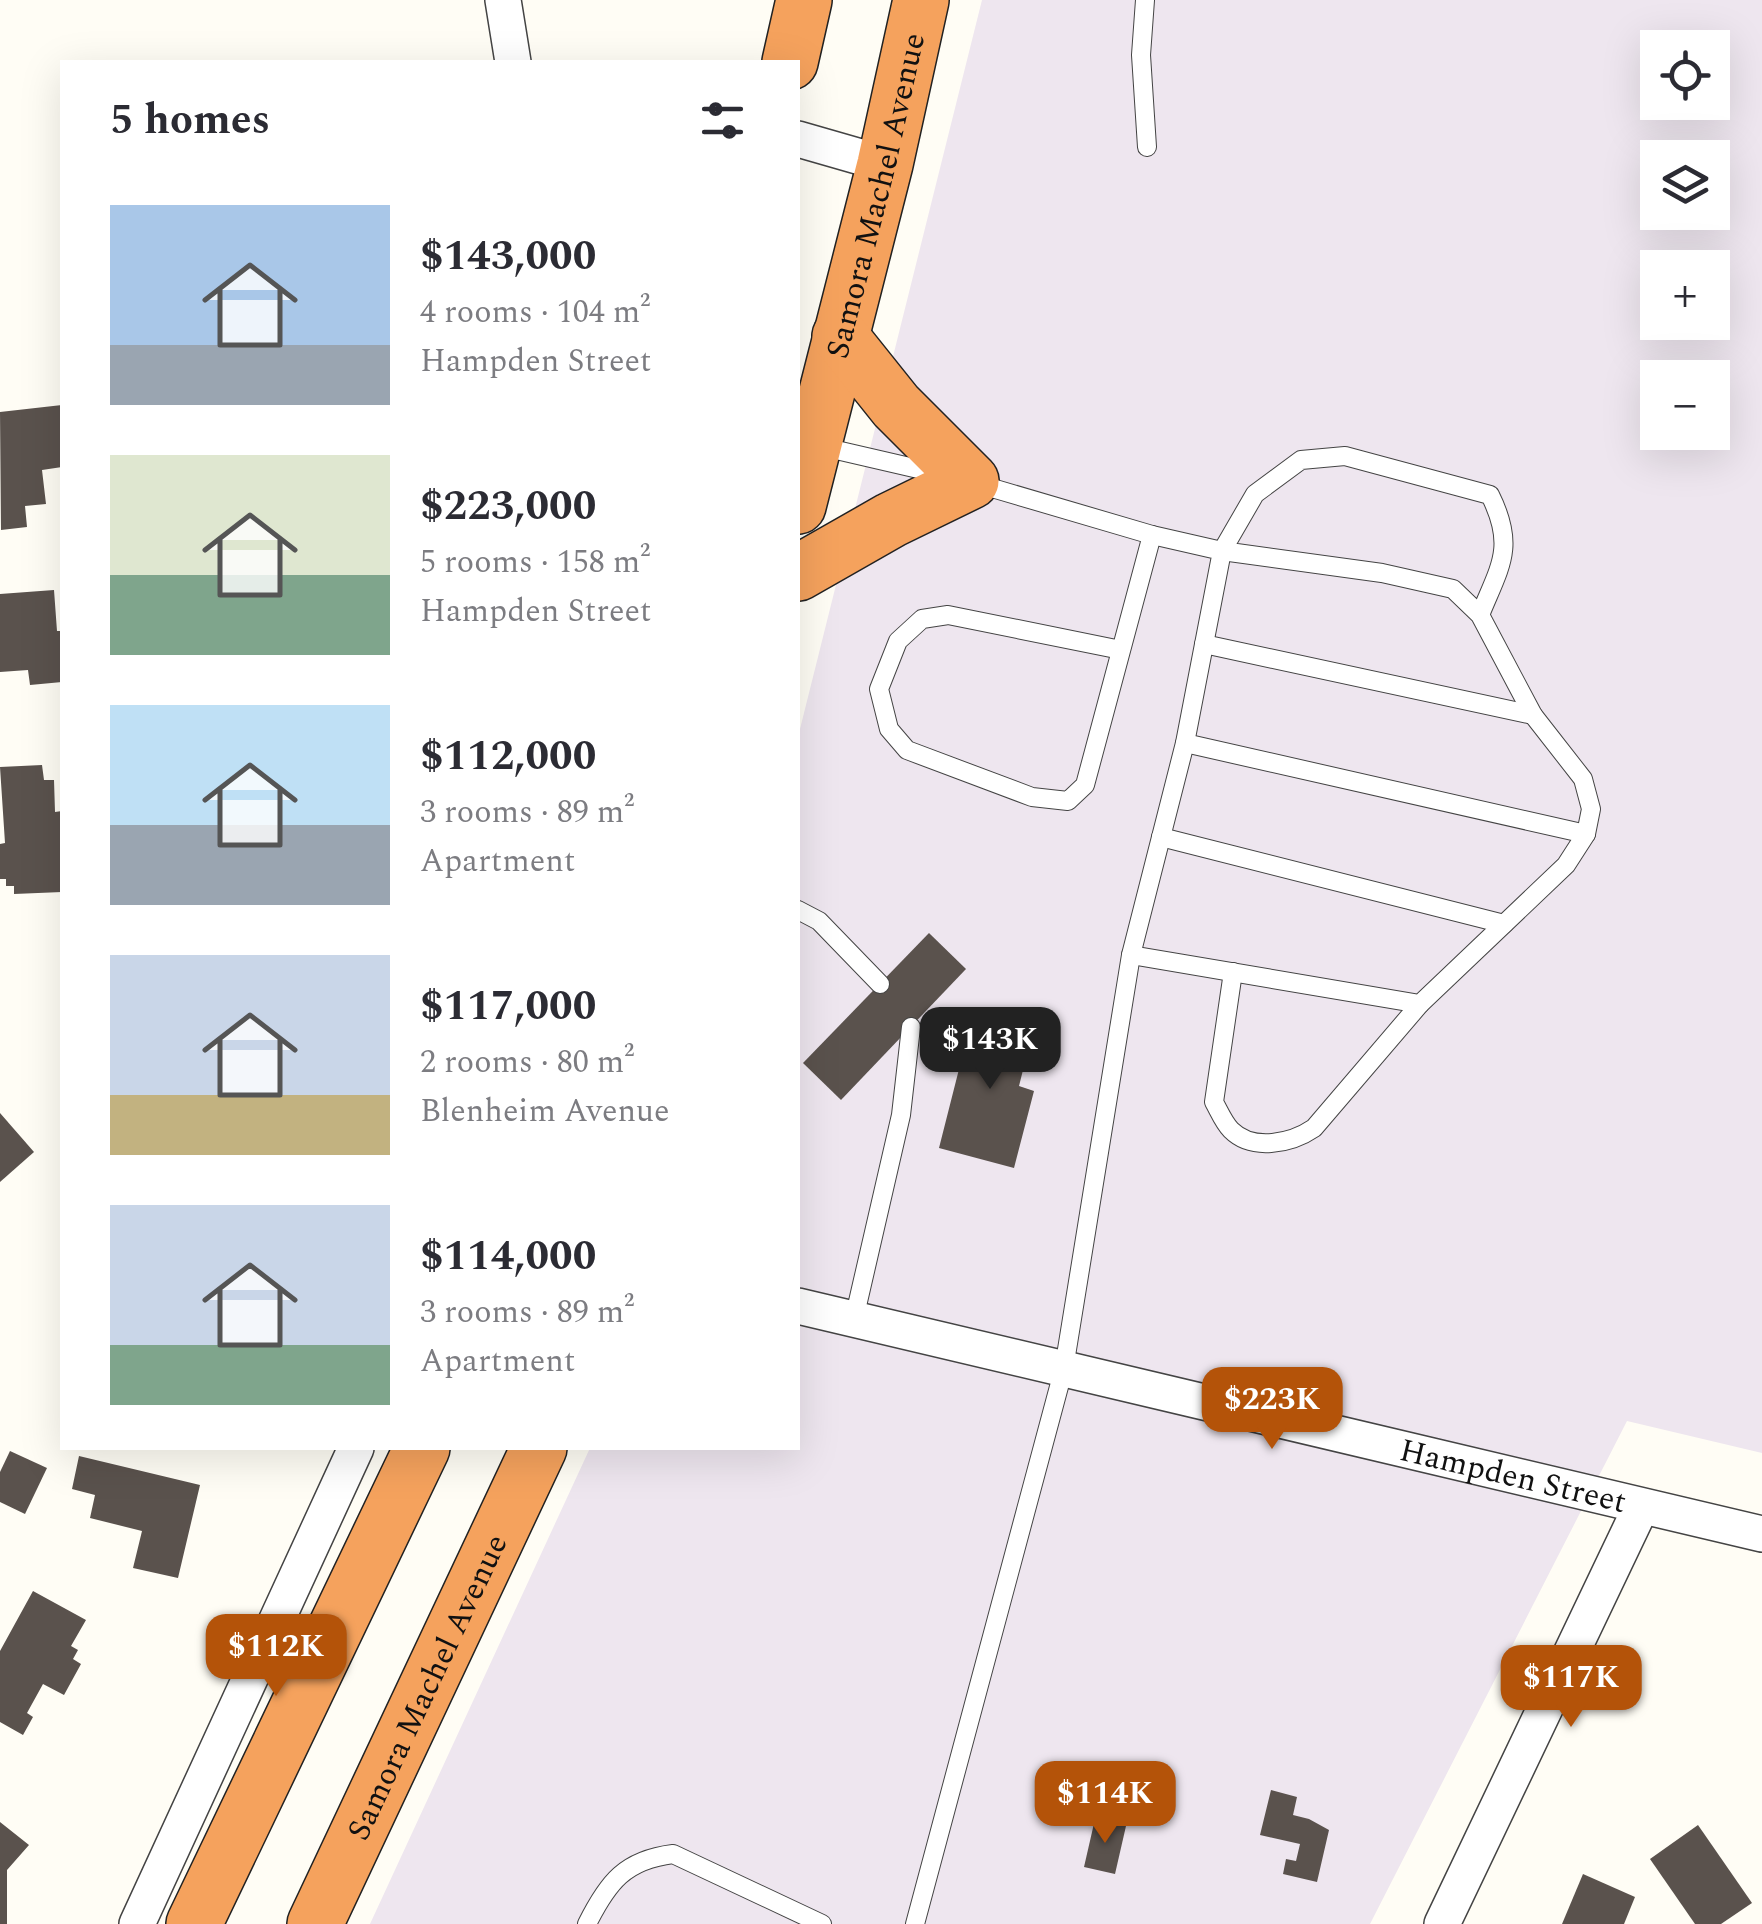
<!DOCTYPE html>
<html lang="en">
<head>
<meta charset="utf-8">
<style>
  body { margin:0; font-family:Spectral,serif; background:#f2f2f3; color:#2b2b33; height:100vh; display:flex; flex-direction:column; font-size:38px; white-space:nowrap }
  * { box-sizing:border-box; margin:0 }
  p { font-size:32px; color:#7c7c81 }
  .icon { flex:none; width:55px; height:55px; fill:none; stroke:currentColor; stroke-width:2; stroke-linecap:round; stroke-linejoin:round }
  .map { position:relative; flex:1; overflow:hidden }
  .details { position:absolute; left:60px; top:60px; width:740px; height:1390px; display:flex; flex-direction:column; background:#fff; border-radius:0px; box-shadow:0 10px 40px #0002 }
  .details>* { flex:none }
  .controls { position:absolute; left:1640px; top:30px; display:grid; gap:20px }
  .controls a { display:grid; place-items:center; width:90px; height:90px; border-radius:0px; background:#fff; box-shadow:0 10px 40px #0002; font-size:50px }
  .price { position:absolute; translate:-50% -85px; padding:0 22px; border-radius:20px; background:#b45309; color:#fff; font-size:32px; line-height:65px; filter:drop-shadow(0 2px 5px #0008) }
  .price::after { content:''; position:absolute; left:50%; top:60px; width:30px; height:22px; margin-left:-15px; background:inherit; clip-path:polygon(0 0,100% 0,50% 100%) }
  .price.selected { background:#222; color:#fff }
  ul { padding:0; list-style:none }
  li { display:flex; align-items:center; gap:30px; height:250px; padding:0 50px }
  li span { display:grid; place-items:center; flex:none; width:280px; height:200px; border-radius:0px; color:#555 }
  li>.icon { margin-inline-start:auto }
  span .icon { width:120px; height:120px; fill:#fffc; stroke-width:1 }
  li b { font-size:42px }
  h2 { display:flex; justify-content:space-between; align-items:center; height:120px; padding:0 50px; font-size:42px }
  .map>svg:first-child { display:block }
</style>
</head>
<body>
<div class="map">
<svg width="1762" height="1924" viewBox="0 0 1762 1924">
  <rect width="100%" height="100%" fill="#fffdf5"/>
  <path fill="#eee6ef" fill-rule="evenodd" d="M982 0H1762V1453L1627 1421 1370 1924H370L590 1448H798V737ZM1658 48H1712V102H1658ZM1658 158H1712V212H1658ZM1658 268H1712V322H1658ZM1658 378H1712V432H1658Z"/>
  <g fill="#5a524d">
    <path d="M62 405V467L42 470 46 504 25 506 27 527 1 530 0 412Z"/>
    <path d="M54 590 57 631H62V682L30 685 28 670 0 672V594Z"/>
    <path d="M42 765 44 780H54L55 812 62 811V892L14 894V886H6V879H0V844L5 843 0 767Z"/>
    <path d="M929 933 966 969 841 1100 803 1063Z"/>
    <path d="M974 1010 1034 1026 1019 1086 1034 1091 1014 1168 939 1148Z"/>
    <path d="M0 1113 34 1152 0 1182Z"/>
    <path d="M10 1451 47 1468 25 1514 0 1502V1472Z"/>
    <path d="M79 1456 200 1485 178 1578 133 1568 142 1531 90 1518 95 1495 72 1489Z"/>
    <path d="M33 1591 86 1620 71 1646 78 1650 73 1659 81 1664 64 1695 43 1684 27 1713 33 1717 23 1735 0 1722V1651Z"/>
    <path d="M1271 1790 1297 1797 1293 1815 1309 1819 1329 1830 1317 1882 1283 1874 1286 1859 1296 1861 1300 1844 1260 1835Z"/>
    <path d="M1095 1819 1126 1826 1115 1874 1084 1867Z"/>
    <path d="M0 1822 29 1845 7 1870V1924H0Z"/>
    <path d="M1698 1825 1752 1903 1721 1924H1695L1650 1859Z"/>
    <path d="M1583 1874 1635 1897 1624 1924H1562Z"/>
  </g>
  <g fill="none" stroke-linecap="round" stroke-linejoin="round">
    <defs>
      <g id="lane">
        <path d="M1145 0 1141 55 1147 147"/>
        <path d="M819 446 940 474"/>
        <path d="M1204 644 1533 715"/>
        <path d="M1121 650 948 615 922 619 898 641 879 689 889 729 907 750 1032 797 1068 801 1085 785 1152 535"/>
        <path d="M1185 743 1586 834"/>
        <path d="M1161 837 1504 924"/>
        <path d="M798 910 819 921 880 984"/>
        <path d="M1131 955 1420 1004 1566 865 1586 834 1591 809 1583 779 1533 715 1480 615 1453 589 1382 573 1222 551 1255 494 1301 460 1345 456 1490 495C1516 547 1500 566 1480 615"/>
        <path d="M1233 972 1214 1102C1219 1111 1224 1123 1231 1130 1253 1152 1292 1143 1314 1128L1420 1004"/>
        <path d="M854 1319 901 1115 911 1027"/>
        <path d="M587 1924C608 1882 625 1860 673 1854L822 1924"/>
        <path d="M915 1924 1064 1368 1131 955 1185 743 1222 551 1152 535 975 483"/>
      </g>
      <g id="street">
        <path d="M503 0 513 62"/>
        <path d="M798 139 885 164"/>
        <path id="s1" d="M798 1306 1762 1534"/>
        <path d="M137 1924 356 1448"/>
        <path d="M1442 1924 1641 1507"/>
      </g>
      <g id="highway">
        <path d="M790 62 804 0"/>
        <path id="s2" d="M798 506 885 164 921 0"/>
        <path d="M798 573 891 520 971 481 896 406 840 336"/>
        <path d="M194 1924 422 1448"/>
        <path id="s3" d="M315 1924 539 1448"/>
      </g>
    </defs>
    <use href="#lane" stroke="#444" stroke-width="20"/>
    <use href="#street" stroke="#444" stroke-width="38"/>
    <use href="#highway" stroke="#222" stroke-width="58"/>
    <use href="#lane" stroke="#fff" stroke-width="18"/>
    <use href="#street" stroke="#fff" stroke-width="35"/>
    <use href="#highway" stroke="#f5a25d" stroke-width="55"/>
  </g>
  <g text-anchor="middle" stroke-width="10" stroke-linejoin="round" paint-order="stroke">
    <g font-size="32" fill="#111" stroke="#fff">
      <text dy="11" stroke="none"><textPath href="#s2" startOffset="320">Samora Machel Avenue</textPath></text>
      <text dy="11" stroke="none"><textPath href="#s1" startOffset="735">Hampden Street</textPath></text>
      <text dy="11" stroke="none"><textPath href="#s3" startOffset="262">Samora Machel Avenue</textPath></text>
    </g>
  </g>
</svg>
<div class="controls">
<a><svg class="icon" aria-label="locate" viewBox="0 0 24 24"><circle cx="12" cy="12" r="6"/><path d="M12 2v4M12 18v4M2 12h4M18 12h4"/></svg></a>
<a><svg class="icon" aria-label="layers" viewBox="0 0 24 24"><path d="M12 4l9 5-9 5-9-5zM3 14l9 5 9-5"/></svg></a>
<a>+</a>
<a>−</a>
</div>
<b class="price selected" style="left:990px;top:1092px">$143K</b>
<b class="price" style="left:1272px;top:1452px">$223K</b>
<b class="price" style="left:276px;top:1699px">$112K</b>
<b class="price" style="left:1571px;top:1730px">$117K</b>
<b class="price" style="left:1105px;top:1846px">$114K</b>
<section class="details">
<h2>5 homes<svg class="icon" aria-label="filters" viewBox="0 0 24 24"><path d="M4 7h16M4 17h16"/><circle cx="9" cy="7" r="2"/><circle cx="15" cy="17" r="2"/></svg></h2>
<ul>
<li><span style="background:linear-gradient(#a9c7e8 70%,#9aa5b1 0)"><svg class="icon" aria-label="home" viewBox="0 0 24 24"><path d="M3 11l9-7 9 7M6 9v11h12V9"/></svg></span><div><b>$143,000</b><p>4 rooms · 104 m²</p><p>Hampden Street</p></div></li>
<li><span style="background:linear-gradient(#dfe7d0 60%,#7fa58c 0)"><svg class="icon" aria-label="home" viewBox="0 0 24 24"><path d="M3 11l9-7 9 7M6 9v11h12V9"/></svg></span><div><b>$223,000</b><p>5 rooms · 158 m²</p><p>Hampden Street</p></div></li>
<li><span style="background:linear-gradient(#bfe0f5 60%,#9aa5b1 0)"><svg class="icon" aria-label="home" viewBox="0 0 24 24"><path d="M3 11l9-7 9 7M6 9v11h12V9"/></svg></span><div><b>$112,000</b><p>3 rooms · 89 m²</p><p>Apartment</p></div></li>
<li><span style="background:linear-gradient(#c9d6e8 70%,#c2b280 0)"><svg class="icon" aria-label="home" viewBox="0 0 24 24"><path d="M3 11l9-7 9 7M6 9v11h12V9"/></svg></span><div><b>$117,000</b><p>2 rooms · 80 m²</p><p>Blenheim Avenue</p></div></li>
<li><span style="background:linear-gradient(#c9d6e8 70%,#7fa58c 0)"><svg class="icon" aria-label="home" viewBox="0 0 24 24"><path d="M3 11l9-7 9 7M6 9v11h12V9"/></svg></span><div><b>$114,000</b><p>3 rooms · 89 m²</p><p>Apartment</p></div></li>
</ul>
</section>
</div>
</body>
</html>
